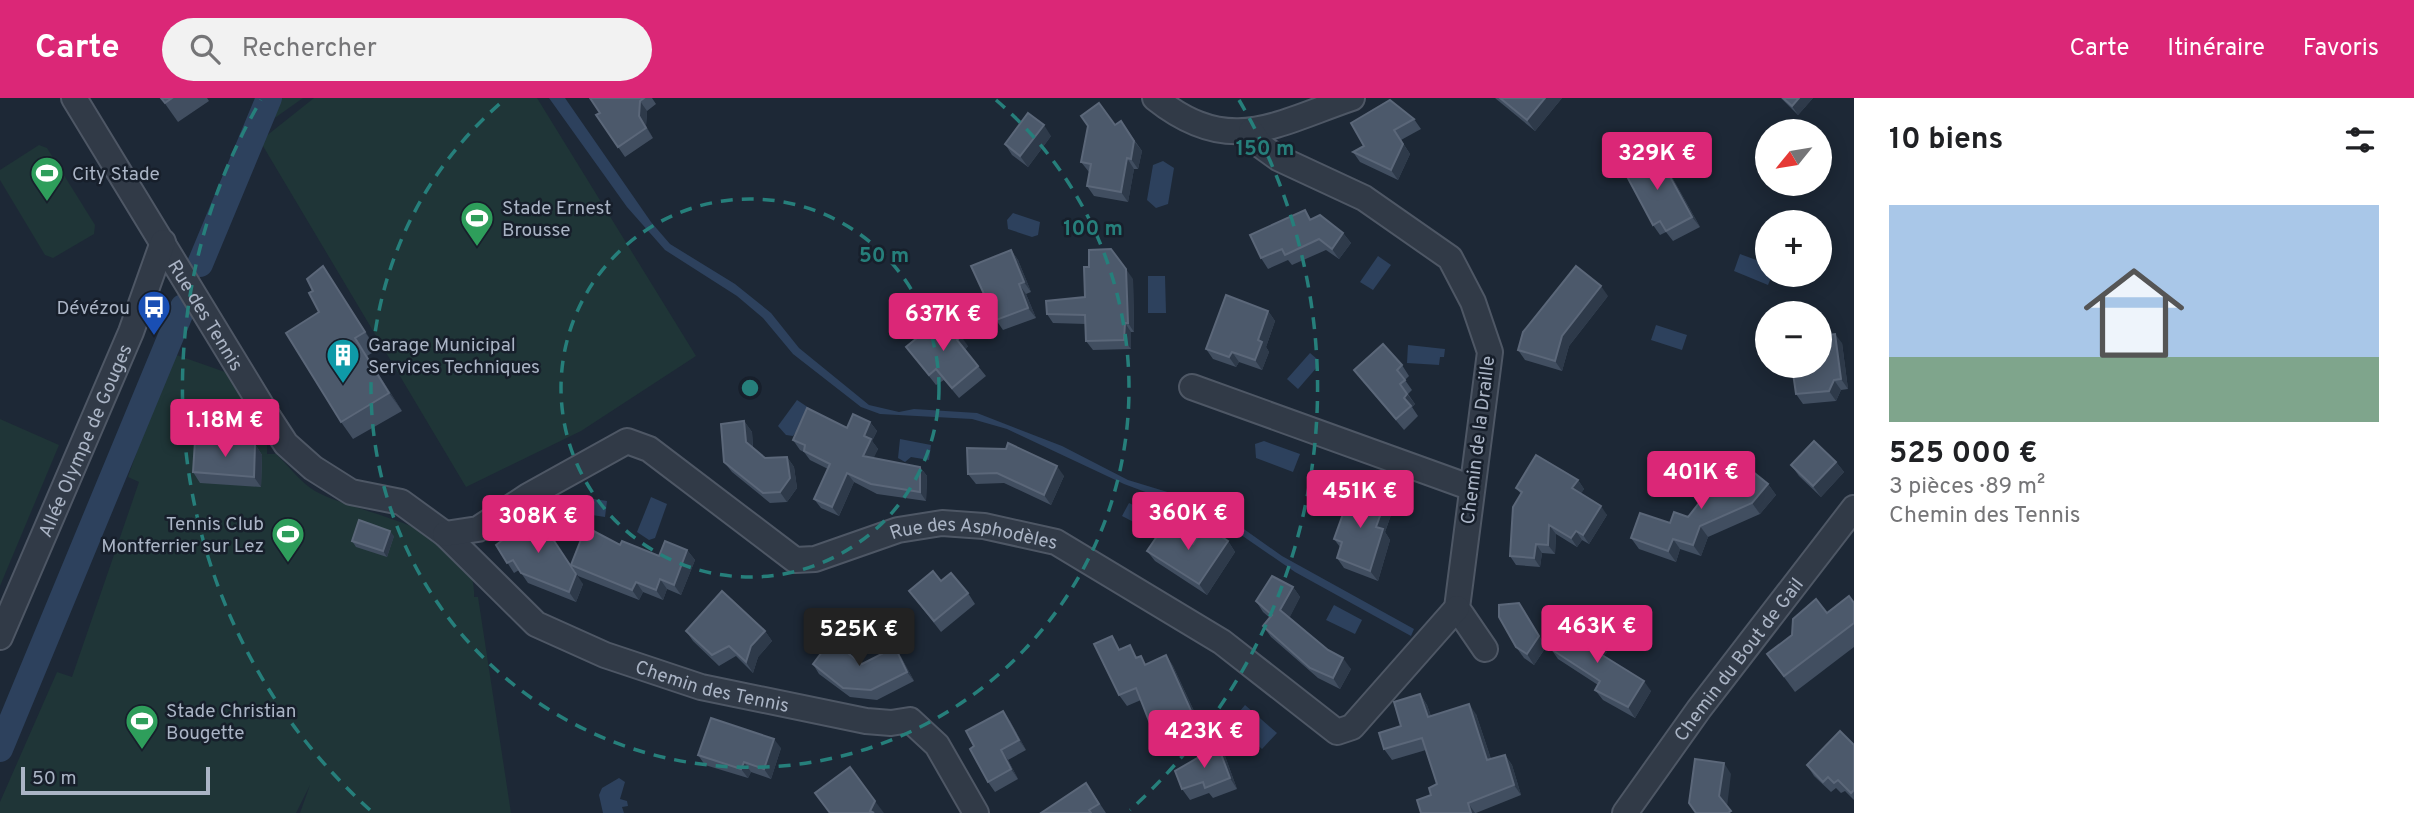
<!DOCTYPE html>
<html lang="fr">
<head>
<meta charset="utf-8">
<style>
  body { margin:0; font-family:Overpass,sans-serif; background:#f2f2f2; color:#202124; height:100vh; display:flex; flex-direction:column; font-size:26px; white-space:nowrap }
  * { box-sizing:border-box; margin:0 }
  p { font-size:23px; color:#757577 }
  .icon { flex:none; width:38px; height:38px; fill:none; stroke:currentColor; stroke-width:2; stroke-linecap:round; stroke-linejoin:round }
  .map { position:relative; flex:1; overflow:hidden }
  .sheet { display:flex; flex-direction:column; background:#fff; width:560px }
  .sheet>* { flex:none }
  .needle { width:46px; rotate:240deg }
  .fabs { position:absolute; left:1755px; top:21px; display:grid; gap:14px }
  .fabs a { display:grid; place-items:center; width:77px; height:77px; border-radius:50%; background:#fff; box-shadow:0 4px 18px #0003; font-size:35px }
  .scale { position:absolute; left:21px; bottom:18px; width:189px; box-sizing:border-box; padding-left:7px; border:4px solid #aab4c5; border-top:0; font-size:19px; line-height:24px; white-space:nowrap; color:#aab4c5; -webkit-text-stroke:5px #171f2b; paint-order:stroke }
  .price { position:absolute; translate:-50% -60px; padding:0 16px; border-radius:7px; background:#db2777; color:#fff; font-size:23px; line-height:46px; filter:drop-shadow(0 2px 4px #0008) }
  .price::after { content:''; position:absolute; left:50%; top:42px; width:21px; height:16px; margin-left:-10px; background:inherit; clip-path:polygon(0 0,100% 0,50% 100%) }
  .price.on { background:#222; color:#fff }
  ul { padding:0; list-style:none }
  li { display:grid; align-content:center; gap:14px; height:371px; padding:0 35px }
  li span { display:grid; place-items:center; height:217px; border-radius:0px; color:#555 }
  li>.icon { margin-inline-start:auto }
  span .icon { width:126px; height:126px; fill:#fffc; stroke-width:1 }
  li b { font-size:30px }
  h2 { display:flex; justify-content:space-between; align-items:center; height:84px; padding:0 35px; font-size:30px }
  header { display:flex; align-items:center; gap:42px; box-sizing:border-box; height:98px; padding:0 35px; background:#db2777; color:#fff }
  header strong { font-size:33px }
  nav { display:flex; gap:38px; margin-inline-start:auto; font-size:24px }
  .search { width:490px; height:63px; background:#f2f2f2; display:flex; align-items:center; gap:18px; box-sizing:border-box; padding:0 24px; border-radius:38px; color:#757577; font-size:26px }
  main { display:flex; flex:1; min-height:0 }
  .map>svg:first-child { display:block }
</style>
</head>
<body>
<header>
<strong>Carte</strong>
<div class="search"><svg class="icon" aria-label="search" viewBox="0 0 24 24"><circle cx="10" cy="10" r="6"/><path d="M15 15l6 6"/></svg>Rechercher</div>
<nav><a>Carte</a><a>Itinéraire</a><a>Favoris</a></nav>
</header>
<main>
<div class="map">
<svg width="1854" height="715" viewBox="0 0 1854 715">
  <rect width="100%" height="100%" fill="#1d2836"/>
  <g fill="#1f3537">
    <path d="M274 0H303L269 24Z"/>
    <path d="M314 0H537L696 258 581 333 466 389 260 43Z"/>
    <path d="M39 47 47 50 95 127 94 136 53 160 45 157 0 82V72Z"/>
    <path d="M171 255 225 274 267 343V356H276C288 367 301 385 315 393 360 418 479 429 474 499H478L511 715H300L310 687 296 715H0V704L57 574 72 579 139 384 128 379Z"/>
    <path d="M0 321 59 347 0 488Z"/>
  </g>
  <g fill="#2d415d">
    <path d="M549 0H565L651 124 670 146 735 186 771 215 799 250 869 307 899 314 914 311 977 315 1062 348 1128 382 1210 407 1282 458 1414 531 1411 538 1295 474 1218 421 1124 386 1007 331 972 321 880 316 861 309 793 256 763 220 737 198 665 152 627 109Z"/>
    <path d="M1163 63 1174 70 1168 106 1156 110 1147 102 1153 67Z"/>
    <path d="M1013 115 1040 124 1038 137 1032 139 1008 131 1007 122Z"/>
    <path d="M1740 156 1767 166 1768 177H1772L1768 187 1734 173Z"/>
    <path d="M1378 158 1391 167 1373 192 1360 184Z"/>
    <path d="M1148 178H1165L1166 215H1148Z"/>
    <path d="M1656 227 1687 237 1682 252 1651 242Z"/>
    <path d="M1408 247 1445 251 1444 259H1440L1439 267 1407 265Z"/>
    <path d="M1310 255 1317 261 1318 268 1298 291 1287 281Z"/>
    <path d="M797 302 812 312 793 338 786 337 778 328Z"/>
    <path d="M900 341 931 347 929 362 911 359 905 364 898 360Z"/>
    <path d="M1264 343 1300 356 1293 374 1256 360 1255 346Z"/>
    <path d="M651 399 667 406 655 440 649 442 637 434Z"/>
    <path d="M587 400 607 403 605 419 592 417 578 426 569 412Z"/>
    <path d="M1129 405 1156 418 1149 432 1122 418Z"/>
    <path d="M1334 507 1362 522 1355 536 1326 522Z"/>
    <path d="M862 512 893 537 879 554 848 528Z"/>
    <path d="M1637 515 1649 523 1634 547 1622 539Z"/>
    <path d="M1245 607 1277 635 1262 651 1231 624Z"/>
    <path d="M619 680 625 684 620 701 627 703 628 708 622 709 624 715H603L599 697 602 690Z"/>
  </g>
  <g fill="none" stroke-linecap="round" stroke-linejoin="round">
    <g stroke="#2d415d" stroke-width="26">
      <path d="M200 166 269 0"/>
      <path d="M0 651 183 209"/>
    </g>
    <defs>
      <g id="minor">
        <path id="s1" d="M74 0 269 320 286 346 313 370 351 394 401 404 445 436 536 526 605 557 701 589 866 623 891 625 910 622 937 647 976 715"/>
        <path d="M1155 0C1229 59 1273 27 1352 0"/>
        <path d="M1251 33 1260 47 1278 60 1364 100 1450 160 1473 204 1490 254 1457 510 1485 551"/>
        <path d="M1192 289 1472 390"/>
        <path id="s2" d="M445 436 478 431 528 398 627 343 649 351 795 462 815 461 898 432 942 425 984 428 1056 444 1222 544 1337 634 1352 629 1457 510"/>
        <path id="s3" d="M0 539 131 234 163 144"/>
        <path id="s4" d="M1625 715 1699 611 1854 410"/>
      </g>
    </defs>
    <use href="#minor" stroke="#4e5765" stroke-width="28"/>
    <use href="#minor" stroke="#313a47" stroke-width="24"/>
  </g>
  <g fill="#414e60">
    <path d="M161 0H207L209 3 178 24Z"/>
    <path d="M590 0H652L656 6 647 13 646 28 653 40 625 59 596 17 600 15Z"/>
    <path d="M1495 0H1562L1535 33Z"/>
    <path d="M1781 0H1813L1798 17Z"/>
    <path d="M1414 21 1421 31 1401 42 1410 56 1398 82 1360 64 1353 54Z"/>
    <path d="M1121 23 1142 53 1138 71H1134L1128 104 1094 98 1087 88 1089 74 1081 64 1115 27Z"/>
    <path d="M1051 38 1028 69 1012 57 1005 46Z"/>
    <path d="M1663 63 1700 129 1673 143 1666 134 1660 137 1653 127Z"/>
    <path d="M1305 112 1311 121 1343 135 1351 145 1339 161 1326 152 1292 167 1288 162 1268 171 1261 160Z"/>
    <path d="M1011 152 1018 162 1031 194 1026 196 1036 220 1003 232 996 222Z"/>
    <path d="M323 168 377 252 367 258 402 313 353 341 341 324 319 214 313 193Z"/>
    <path d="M1133 181 1134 234H1131V251L1093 252 1086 243V226L1053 225 1047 216 1085 199Z"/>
    <path d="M1608 198 1569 248 1562 273 1525 262 1518 252Z"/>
    <path d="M1268 213 1275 223 1266 249 1269 254 1262 272 1239 264 1236 269 1213 261 1206 251Z"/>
    <path d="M1842 245 1848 291 1841 292 1836 303 1803 306 1796 296Z"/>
    <path d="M968 248 965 252 986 278 959 300 944 282 936 287 906 249Z"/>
    <path d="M1402 267 1409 278 1405 282 1412 292 1408 296 1415 306 1412 309 1418 318 1404 332 1362 282 1354 272Z"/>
    <path d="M744 323 752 334 753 350 765 360 787 359 794 369 797 390 787 404 770 405 732 374 724 364Z"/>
    <path d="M870 324 877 333 872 343 878 351 873 360 920 369 927 378 926 403 877 396 854 384 839 418 821 410 814 401 828 371 810 362 804 354 800 352 793 342Z"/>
    <path d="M255 346 262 357 261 389 200 385 193 374Z"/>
    <path d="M967 350 1064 378 1051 407 1004 385 976 386 968 376Z"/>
    <path d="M1836 364 1844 374 1821 399 1799 378 1791 367Z"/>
    <path d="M1578 382 1584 391 1581 395 1607 417 1589 446 1582 442 1577 449 1556 436 1555 456 1542 455 1540 469 1516 467 1510 458 1521 396 1516 390Z"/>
    <path d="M1768 386 1776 397 1760 416 1708 439 1701 458 1680 451 1676 464 1639 451 1631 440Z"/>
    <path d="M1392 414 1385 434 1390 442 1378 483 1344 470 1337 460 1340 449 1334 441Z"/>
    <path d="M394 438 387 459 356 449 352 443Z"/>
    <path d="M1228 443 1235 454 1207 497 1155 463 1147 453 1193 446Z"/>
    <path d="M496 447 583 486 576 504 528 485 519 472 514 475Z"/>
    <path d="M620 447 659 458 687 452 695 462 681 497 667 491 663 502 643 494 639 502 578 478 571 467Z"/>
    <path d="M941 483 968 495 975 506 941 534 909 493Z"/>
    <path d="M1293 489 1300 499 1289 520 1351 571 1340 591 1318 580 1271 539 1263 528 1270 520 1263 514 1256 503Z"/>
    <path d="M1519 505 1546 549 1534 567 1524 560 1516 549Z"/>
    <path d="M1854 505V549L1795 594 1767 556 1827 515Z"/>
    <path d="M686 533H765L772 543 758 559 753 575 736 558 719 568 693 543Z"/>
    <path d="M1120 549 1121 551 1138 559 1147 567 1166 557 1173 568 1200 626 1163 649 1155 638 1141 602 1127 608 1119 597Z"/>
    <path d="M1551 551 1607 554 1604 558 1651 593 1635 620 1603 602 1595 592 1598 587 1558 561Z"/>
    <path d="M901 559 914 583 877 602 850 599 819 576 813 566H862Z"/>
    <path d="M1420 596 1427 607 1431 618 1476 616 1491 661 1505 657 1512 667 1521 697 1476 715H1421L1437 686 1426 652 1392 662 1384 651 1401 628Z"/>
    <path d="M1010 623 1026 652 1008 662 1018 681 995 694 988 684Z"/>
    <path d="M1854 647V702L1845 693 1841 695 1836 690 1831 694 1814 678 1807 667Z"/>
    <path d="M1218 648 1225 658 1237 691 1213 700 1209 695 1190 702 1182 691Z"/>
    <path d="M781 650 771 681 751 674 748 680 705 667 698 657Z"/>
    <path d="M1086 685 1106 715H1041Z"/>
  </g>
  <g fill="#2e3a4a">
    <path d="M1545 0H1562L1535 33 1527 22Z"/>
    <path d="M1799 0H1813L1798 17 1792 8Z"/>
    <path d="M640 3 647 13 646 28 653 40 639 18Z"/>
    <path d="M1044 27 1051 38 1028 69 1020 58Z"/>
    <path d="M1394 32 1410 56 1398 82 1391 72Z"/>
    <path d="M1134 43 1142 53 1138 71 1131 61Z"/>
    <path d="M1656 53 1663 63 1700 129 1692 119Z"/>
    <path d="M1127 60 1134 71 1128 104 1121 94Z"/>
    <path d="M1343 135 1351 145 1339 161 1332 151Z"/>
    <path d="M1011 152 1018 162 1031 194 1024 184Z"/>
    <path d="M323 168 335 186 377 252 365 234Z"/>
    <path d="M1126 171 1133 181 1134 234 1128 225Z"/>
    <path d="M1019 186 1026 196 1036 220 1028 210Z"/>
    <path d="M1601 188 1608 198 1569 248 1562 273 1555 263 1562 238Z"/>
    <path d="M1268 213 1275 223 1266 249 1269 254 1262 272 1255 262 1258 242Z"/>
    <path d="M1125 225 1131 234V251L1124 242Z"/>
    <path d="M1835 236 1842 245 1848 291 1841 281Z"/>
    <path d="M961 238 968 248 964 253 957 242Z"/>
    <path d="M355 240 367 258 402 313 389 295Z"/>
    <path d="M1232 254 1239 264 1236 269 1229 259Z"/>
    <path d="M1834 282 1841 292 1836 303 1829 293Z"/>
    <path d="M1407 296 1415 306 1412 309 1404 300Z"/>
    <path d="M744 323 752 334 753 354 746 344Z"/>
    <path d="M870 324 877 333 872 343 878 351 870 368 863 358 864 338Z"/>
    <path d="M255 346 262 357 261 389 254 379Z"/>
    <path d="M787 359 794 369 797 390 787 404 780 394Z"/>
    <path d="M1836 364 1844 374 1821 399 1813 388Z"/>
    <path d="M1057 368 1064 378 1051 407 1044 397Z"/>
    <path d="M920 369 927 378 926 403 920 394Z"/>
    <path d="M847 375 854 384 839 418 832 409Z"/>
    <path d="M1578 382 1584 391 1579 399 1572 390Z"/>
    <path d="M1768 386 1776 397 1760 416 1752 405Z"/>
    <path d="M1385 404 1392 414 1385 434 1390 442 1378 483 1370 473 1376 429Z"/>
    <path d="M1601 408 1607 417 1589 446 1583 437Z"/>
    <path d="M544 427 583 486 576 504 569 494Z"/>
    <path d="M1549 427 1556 436 1555 456 1548 447Z"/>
    <path d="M1700 428 1708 439 1701 458 1693 447Z"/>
    <path d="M390 433 394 438 387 459 383 453Z"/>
    <path d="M1576 433 1582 442 1577 449 1571 440Z"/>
    <path d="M1673 441 1680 451 1676 464 1668 453Z"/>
    <path d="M1228 443 1235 454 1207 497 1199 486Z"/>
    <path d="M1536 446 1542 455 1540 469 1534 460Z"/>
    <path d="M687 452 695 462 681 497 674 487Z"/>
    <path d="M660 481 667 491 663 502 656 492Z"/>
    <path d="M636 484 643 494 639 502 632 492Z"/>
    <path d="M1293 489 1300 499 1288 523 1280 512Z"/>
    <path d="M1519 505 1546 549 1534 567 1527 556Z"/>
    <path d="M765 533 772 543 758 559 753 575 746 564 751 548Z"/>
    <path d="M1599 543 1607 554 1601 562 1594 552Z"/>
    <path d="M895 549 901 559 914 583 907 574Z"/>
    <path d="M1166 557 1173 568 1200 626 1192 615Z"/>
    <path d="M1343 560 1351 571 1340 591 1333 580Z"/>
    <path d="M1644 583 1651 593 1635 620 1628 609Z"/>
    <path d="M1420 596 1427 607 1435 630 1428 619Z"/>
    <path d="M1469 606 1476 616 1495 673 1487 662Z"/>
    <path d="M1003 613 1010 623 1026 652 1019 642Z"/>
    <path d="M774 641 781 650 771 681 764 671Z"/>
    <path d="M1218 648 1225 658 1237 691 1230 680Z"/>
    <path d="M1001 652 1008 662 1018 681 1011 671Z"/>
    <path d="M1505 657 1512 667 1521 697 1514 687Z"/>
    <path d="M744 664 751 674 748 680 741 671Z"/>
    <path d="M1724 665 1731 676 1727 709 1719 698Z"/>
    <path d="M875 703 884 715H872L870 713Z"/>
    <path d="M1468 705 1475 715H1471Z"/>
  </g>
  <g fill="#4c596b" stroke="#5b6779" stroke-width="2">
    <path d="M161 0H172L165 5Z"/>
    <path d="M590 0H644L640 3 639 18 646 30 618 49 596 17 600 15Z"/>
    <path d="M1500 0H1545L1527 22Z"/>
    <path d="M1783 0H1799L1792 8Z"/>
    <path d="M1390 2 1414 21 1394 32 1403 46 1391 72 1353 54 1364 48 1351 25Z"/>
    <path d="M1099 5 1115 27 1121 23 1134 43 1131 61 1127 60 1121 94 1087 88 1091 66 1081 64 1088 28 1081 18Z"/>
    <path d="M1028 15 1044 27 1020 58 1005 46Z"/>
    <path d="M1656 53 1692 119 1666 133 1660 123 1653 127 1623 71Z"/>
    <path d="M1305 112 1310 122 1320 117 1343 135 1332 151 1319 141 1285 157 1282 151 1261 160 1250 137Z"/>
    <path d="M1111 151 1126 171 1128 225H1125L1124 242 1086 243 1085 217 1047 216 1046 203 1085 199 1084 169H1089V152Z"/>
    <path d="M1011 152 1024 184 1019 186 1028 210 996 222 971 168Z"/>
    <path d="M323 168 365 234 355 240 389 295 341 324 286 235 319 214 309 195 313 193 307 181Z"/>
    <path d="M1576 168 1601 188 1562 238 1555 263 1518 252 1523 234Z"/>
    <path d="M1226 197 1268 213 1258 242 1262 244 1255 262 1232 254 1229 259 1206 251Z"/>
    <path d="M944 218 961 238 957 242 978 268 952 290 936 271 929 277 906 249Z"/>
    <path d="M1835 236 1841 281 1834 282 1829 293 1796 296 1792 268H1820V238Z"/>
    <path d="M1383 246 1402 267 1397 272 1405 282 1400 286 1407 296 1404 300 1411 308 1396 321 1354 272Z"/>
    <path d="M807 310 847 330 853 316 870 324 864 338 871 341 863 358 920 369V394L871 386 847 375 832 409 814 401 830 366 804 353 805 347 793 342Z"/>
    <path d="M744 323 746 344 765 360 787 359 790 380 780 394 763 395 724 364 721 326Z"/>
    <path d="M195 343 255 346 254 379 193 374Z"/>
    <path d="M1814 343 1836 364 1813 388 1791 367Z"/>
    <path d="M1008 345 1057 368 1044 397 997 375 968 376 967 350 1006 351Z"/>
    <path d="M1536 357 1578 382 1572 390 1601 408 1583 437 1576 433 1571 440 1549 427 1548 447 1536 446 1534 460 1510 458 1513 409 1522 394 1516 390Z"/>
    <path d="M1747 369 1768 386 1752 405 1700 428 1693 447 1673 441 1668 453 1631 440 1640 415 1670 425 1674 414 1688 419 1722 376 1731 380Z"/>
    <path d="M1352 391 1385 404 1376 429 1383 431 1370 473 1337 460 1342 444 1334 441Z"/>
    <path d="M537 417 576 476 569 494 521 475 513 462 507 465 496 447 508 438 507 436Z"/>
    <path d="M359 422 390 433 383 453 352 443Z"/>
    <path d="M1164 428 1193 446 1205 428 1228 443 1199 486 1147 453Z"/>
    <path d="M586 429 620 447 622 443 659 458 665 443 687 452 674 487 660 481 656 492 636 484 632 492 571 467Z"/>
    <path d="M933 473 941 483 951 475 968 495 934 523 909 493Z"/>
    <path d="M1272 478 1293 489 1280 512 1328 552 1343 560 1333 580 1310 570 1263 528 1272 517 1256 503Z"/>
    <path d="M722 493 765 533 751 548 746 564 729 548 712 557 686 533Z"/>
    <path d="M1849 498 1854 505V525L1784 578 1767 556 1792 537 1793 521 1816 501 1827 515Z"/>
    <path d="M1519 505 1539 538 1527 556 1516 549 1499 519V507Z"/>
    <path d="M1568 523 1599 543 1594 552 1644 583 1628 609 1595 592 1600 583 1551 551Z"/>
    <path d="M1112 538 1119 552 1130 547 1136 560 1141 558 1145 567 1166 557 1192 615 1155 638 1136 590 1119 597 1094 546Z"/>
    <path d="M831 542 862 566 895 549 907 574 871 592 843 590 813 566Z"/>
    <path d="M1420 596 1428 619 1469 606 1487 662 1505 657 1514 687 1468 705 1471 715H1421L1417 702 1431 697 1429 690 1437 686 1422 640 1384 651 1379 635 1401 628 1394 604Z"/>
    <path d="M1003 613 1019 642 1001 652 1011 671 988 684 970 651 974 648 966 633Z"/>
    <path d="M711 620 774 641 764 671 744 664 741 671 698 657Z"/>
    <path d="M1840 633 1854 647V692L1851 695 1838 682 1834 685 1828 679 1823 684 1807 667Z"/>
    <path d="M1218 648 1230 680 1205 690 1203 684 1182 691 1175 673Z"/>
    <path d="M1695 661 1724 665 1719 698 1731 713 1728 715H1696L1689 705Z"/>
    <path d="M850 669 875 703 870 713 874 715H830L815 695Z"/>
    <path d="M1086 685 1099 706 1089 712 1091 715H1041Z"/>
  </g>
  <g fill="none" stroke="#267f7b" stroke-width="3.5" stroke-dasharray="12 9">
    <circle cx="750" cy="290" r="189"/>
    <path d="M996 2A379 379 0 1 1 504 2"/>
    <path d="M370 712A568 568 0 0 1 261 2M1239 2A568 568 0 0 1 1130 712"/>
  </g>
  <defs>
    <symbol id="stadium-pin" viewBox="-11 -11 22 30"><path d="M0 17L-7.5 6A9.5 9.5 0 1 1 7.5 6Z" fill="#2e9e5b" stroke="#171f2b"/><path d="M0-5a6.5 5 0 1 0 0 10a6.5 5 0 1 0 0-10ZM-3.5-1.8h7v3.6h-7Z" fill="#fff"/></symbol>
    <symbol id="bus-pin" viewBox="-11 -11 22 30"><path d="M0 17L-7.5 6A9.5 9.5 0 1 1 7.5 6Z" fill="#1a4fb4" stroke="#171f2b"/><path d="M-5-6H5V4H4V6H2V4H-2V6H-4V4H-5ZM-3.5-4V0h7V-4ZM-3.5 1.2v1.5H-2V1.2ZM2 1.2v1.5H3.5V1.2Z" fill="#fff"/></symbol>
    <symbol id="building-pin" viewBox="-11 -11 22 30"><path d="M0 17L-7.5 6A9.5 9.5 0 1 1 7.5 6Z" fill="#0f9aa8" stroke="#171f2b"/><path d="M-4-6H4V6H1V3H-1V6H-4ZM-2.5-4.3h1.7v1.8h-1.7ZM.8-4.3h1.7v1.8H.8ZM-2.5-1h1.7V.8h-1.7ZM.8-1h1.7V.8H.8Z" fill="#fff"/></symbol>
  </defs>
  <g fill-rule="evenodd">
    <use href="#stadium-pin" x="28" y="56" width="38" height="52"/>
    <use href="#stadium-pin" x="458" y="101" width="38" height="52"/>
    <use href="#bus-pin" x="135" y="190" width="38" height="52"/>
    <use href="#building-pin" x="324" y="238" width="38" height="52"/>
    <use href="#stadium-pin" x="269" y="417" width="38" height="52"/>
    <use href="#stadium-pin" x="123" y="604" width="38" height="52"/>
  </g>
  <g text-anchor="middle" stroke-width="5" stroke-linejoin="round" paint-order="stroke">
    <g font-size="19" fill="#aab4c5" stroke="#171f2b" text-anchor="start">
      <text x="72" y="82">City Stade</text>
      <text x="502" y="116">Stade Ernest<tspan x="502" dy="22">Brousse</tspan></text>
      <text x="130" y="216" text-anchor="end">Dévézou</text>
      <text x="368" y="253">Garage Municipal<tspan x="368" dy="22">Services Techniques</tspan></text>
      <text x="264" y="432" text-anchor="end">Tennis Club<tspan x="264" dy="22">Montferrier sur Lez</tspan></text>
      <text x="166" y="619">Stade Christian<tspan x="166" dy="22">Bougette</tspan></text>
    </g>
    <g font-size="19" fill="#aab4c5" stroke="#171f2b">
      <text dy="7" stroke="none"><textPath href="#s1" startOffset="254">Rue des Tennis</textPath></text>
      <text transform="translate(1477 342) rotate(-83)" y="7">Chemin de la Draille</text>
      <text dy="7" stroke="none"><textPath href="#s3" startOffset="214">Allée Olympe de Gouges</textPath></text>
      <text dy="7" stroke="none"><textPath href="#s2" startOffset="598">Rue des Asphodèles</textPath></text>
      <text dy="7" stroke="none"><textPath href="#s4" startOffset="191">Chemin du Bout de Gail</textPath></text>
      <text dy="7" stroke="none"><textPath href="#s1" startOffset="908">Chemin des Tennis</textPath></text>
    </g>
  </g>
  <circle cx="750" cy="290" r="10" fill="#267f7b" stroke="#171f2b" stroke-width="3.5"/>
  <g font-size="21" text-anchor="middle" font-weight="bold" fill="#267f7b" stroke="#171f2b" stroke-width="5" stroke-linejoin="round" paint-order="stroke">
    <text x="1265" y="57">150 m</text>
    <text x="1093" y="137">100 m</text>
    <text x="884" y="164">50 m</text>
  </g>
</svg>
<div class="fabs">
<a><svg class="needle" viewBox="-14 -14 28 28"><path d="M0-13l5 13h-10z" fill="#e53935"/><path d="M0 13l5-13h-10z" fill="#757577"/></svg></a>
<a>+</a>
<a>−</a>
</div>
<div class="scale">50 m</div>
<b class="price" style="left:1657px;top:94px">329K €</b>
<b class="price" style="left:943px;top:255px">637K €</b>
<b class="price" style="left:225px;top:361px">1.18M €</b>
<b class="price" style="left:1701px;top:413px">401K €</b>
<b class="price" style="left:1360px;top:432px">451K €</b>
<b class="price" style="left:1188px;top:454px">360K €</b>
<b class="price" style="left:538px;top:457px">308K €</b>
<b class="price" style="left:1597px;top:567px">463K €</b>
<b class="price on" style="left:859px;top:570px">525K €</b>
<b class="price" style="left:1204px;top:672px">423K €</b>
</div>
<section class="sheet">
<h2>10 biens<svg class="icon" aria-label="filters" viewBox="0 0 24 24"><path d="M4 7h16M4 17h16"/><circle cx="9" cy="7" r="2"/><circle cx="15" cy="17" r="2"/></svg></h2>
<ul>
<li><span style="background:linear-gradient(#a9c7e8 70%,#7fa58c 0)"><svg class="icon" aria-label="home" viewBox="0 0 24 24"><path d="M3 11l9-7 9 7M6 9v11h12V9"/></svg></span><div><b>525 000 €</b><p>3 pièces · 89 m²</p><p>Chemin des Tennis</p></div></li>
</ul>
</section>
</main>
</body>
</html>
